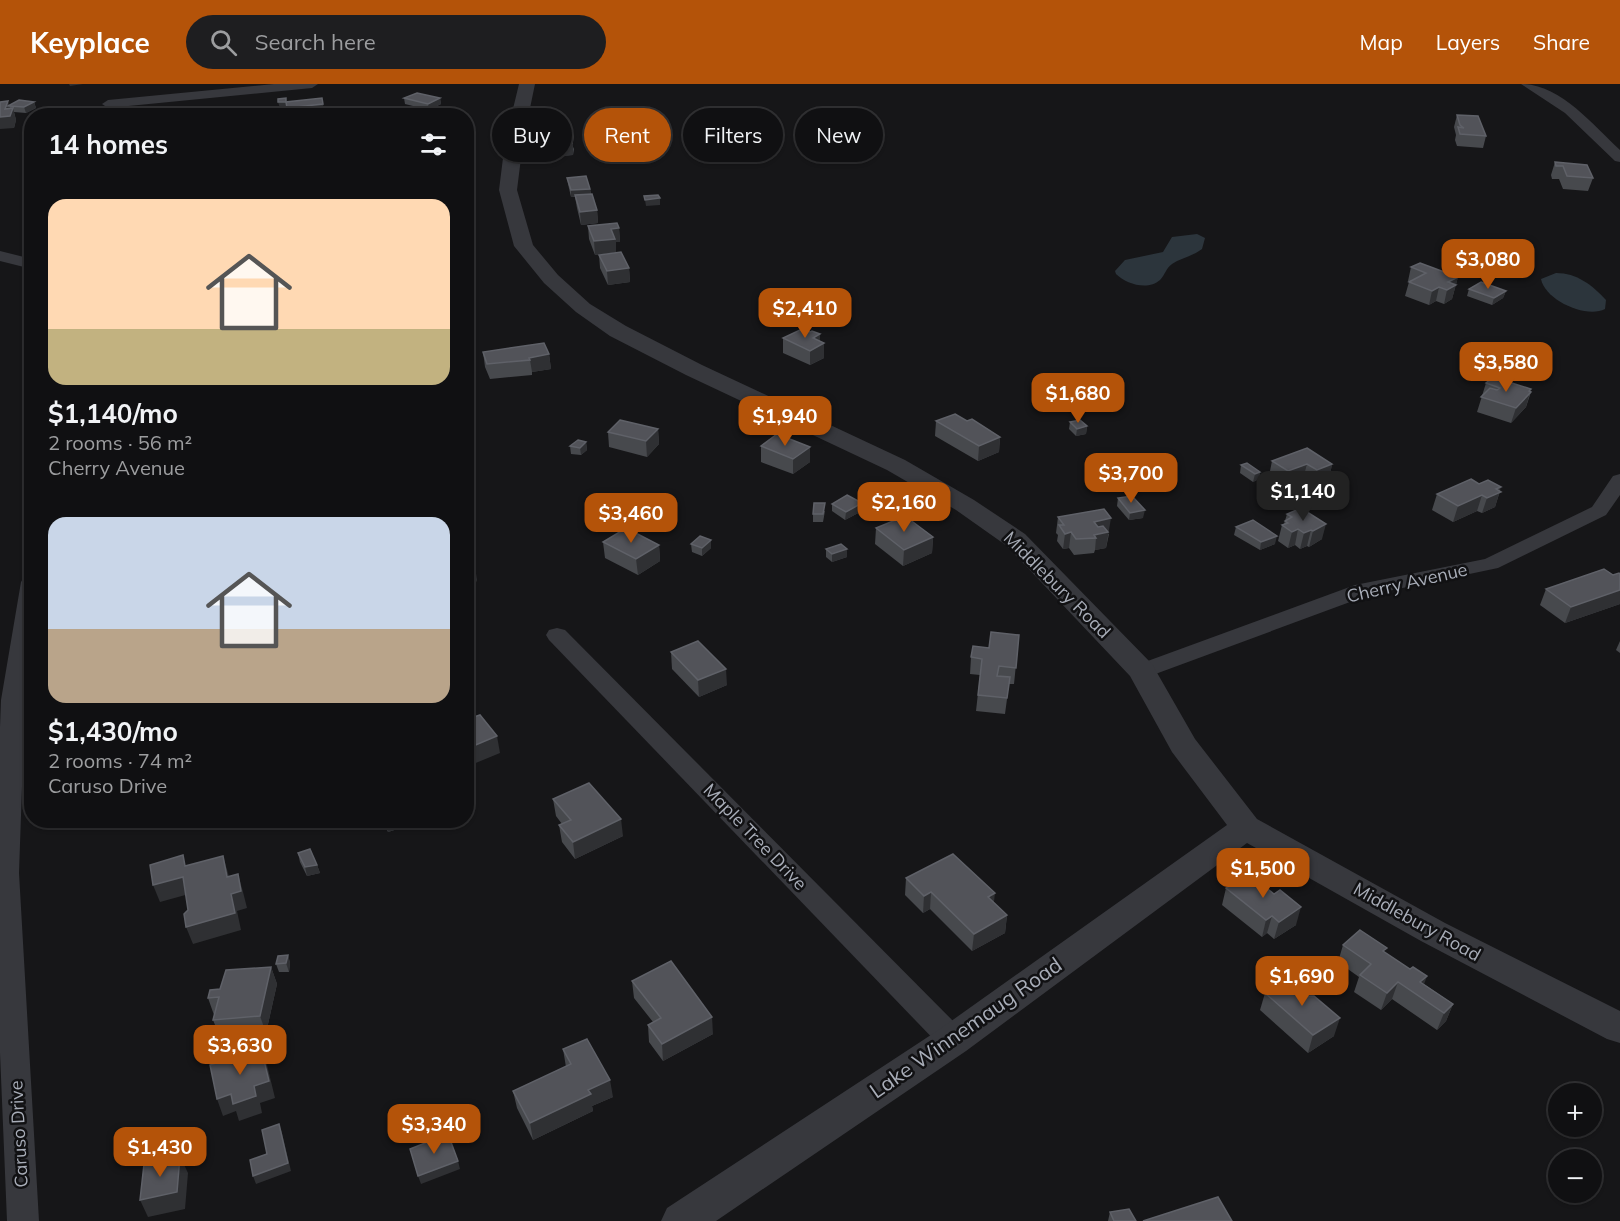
<!DOCTYPE html>
<html lang="en">
<head>
<meta charset="utf-8">
<style>
  body { margin:0; font-family:Mulish,sans-serif; background:#1e1e20; color:#f1f3f6; height:100vh; display:flex; flex-direction:column; font-size:22px; white-space:nowrap }
  * { box-sizing:border-box; margin:0 }
  p { font-size:20px; color:#9c9d9f }
  .icon { flex:none; width:33px; height:33px; fill:none; stroke:currentColor; stroke-width:2; stroke-linecap:round; stroke-linejoin:round }
  .map { position:relative; flex:1; overflow:hidden }
  .sheet { position:absolute; left:24px; top:24px; width:450px; height:720px; display:flex; flex-direction:column; background:#101012; border-radius:24px; box-shadow:0 2px 4px #0004,0 0 0 2px #303032 }
  .sheet>* { flex:none }
  .banner { position:absolute; left:492px; top:24px; width:570px; height:54px; display:flex; gap:12px }
  .fabs { position:absolute; left:1548px; top:999px; display:grid; gap:12px }
  .fabs a { display:grid; place-items:center; width:54px; height:54px; border-radius:50%; background:#101012; box-shadow:0 2px 4px #0004,0 0 0 2px #303032; font-size:30px }
  .price { position:absolute; translate:-50% -51px; padding:0 14px; border-radius:12px; background:#b45309; color:#fff; font-size:20px; line-height:39px; filter:drop-shadow(0 2px 3px #0008) }
  .price::after { content:''; position:absolute; left:50%; top:36px; width:18px; height:14px; margin-left:-9px; background:inherit; clip-path:polygon(0 0,100% 0,50% 100%) }
  .price.active { background:#222; color:#fff }
  ul { padding:0; list-style:none }
  li { display:grid; align-content:center; gap:12px; height:318px; padding:0 24px }
  li span { display:grid; place-items:center; height:186px; border-radius:18px; color:#555 }
  li>.icon { margin-inline-start:auto }
  span .icon { width:108px; height:108px; fill:#fffc; stroke-width:1 }
  li b { font-size:26px }
  h2 { display:flex; justify-content:space-between; align-items:center; height:72px; padding:0 24px; font-size:26px }
  .tag { padding:0 21px; border-radius:27px; background:#101012; box-shadow:0 2px 4px #0004,0 0 0 2px #303032; font-size:21px; line-height:54px }
  .tag.active { background:#b45309; color:#fff }
  header { display:flex; align-items:center; gap:36px; box-sizing:border-box; height:84px; padding:0 30px; background:#b45309; color:#fff }
  header strong { font-size:28px }
  nav { display:flex; gap:33px; margin-inline-start:auto; font-size:21px }
  .search { width:420px; height:54px; background:#1e1e20; display:flex; align-items:center; gap:15px; box-sizing:border-box; padding:0 21px; border-radius:33px; color:#9c9d9f; font-size:22px }
  .map>svg:first-child { display:block }
</style>
</head>
<body>
<header>
<strong>Keyplace</strong>
<div class="search"><svg class="icon" aria-label="search" viewBox="0 0 24 24"><circle cx="10" cy="10" r="6"/><path d="M15 15l6 6"/></svg>Search here</div>
<nav><a>Map</a><a>Layers</a><a>Share</a></nav>
</header>
<div class="map">
<svg width="1620" height="1137" viewBox="0 0 1620 1137">
  <rect width="100%" height="100%" fill="#161618"/>
  <g fill="#2c353c">
    <path d="M1197 150 1205 154 1202 165C1193 172 1181 174 1172 180 1166 184 1165 191 1160 196 1148 207 1126 200 1116 190L1115 187 1125 176 1163 168 1172 153Z"/>
    <path d="M1556 189C1577 189 1592 201 1606 216L1605 225C1586 235 1545 216 1541 195Z"/>
  </g>
  <g fill="none" stroke-linecap="round" stroke-linejoin="round">
    <g fill="#37383d" fill-rule="evenodd">
      <path d="M274 0H318L312 4 108 24 102 20 108 16Z"/>
      <path d="M1521 0C1560 0 1593 41 1620 66V78L1615 77 1565 29Z"/>
      <path d="M0 167 32 175V185L0 177Z"/>
      <path d="M1620 390V411L1606 431 1498 484 1369 511 1150 592 1142 594 1134 592 1131 587 1134 582 1355 501 1485 475 1592 423 1613 392Z"/>
      <path d="M32 492V571L25 616 19 789 39 1137H7L0 969V643L1 616 21 498 24 493Z"/>
      <path d="M557 544 565 546 963 947 968 956 963 965 953 968 943 965 549 556 546 551 549 546Z"/>
    </g>
    <path fill="#37383d" fill-rule="evenodd" d="M519 0H535L523 58 517 106 533 161 558 191 590 220 626 242 702 281 905 376 974 416 1025 450 1152 580 1195 655 1257 735 1445 839 1620 927V959L1607 955 1421 857 1247 759 966 967 716 1137H661L667 1124 940 945 1227 741 1172 668 1130 592 1007 462 956 426 887 386 686 291 610 252 576 228 544 199 514 162 499 106 505 58Z"/>
  </g>
  <g fill="#47494d">
    <path d="M404 14H440L441 20 429 26 405 20Z"/>
    <path d="M34 18 36 24 26 29 14 28 16 36 14 44 9 21Z"/>
    <path d="M1457 31 1486 52 1483 64 1457 62 1455 56 1456 51 1454 43Z"/>
    <path d="M533 47H550L568 52 574 65 573 71 535 74 533 62 547 55V53H534Z"/>
    <path d="M1555 78 1593 94 1588 107 1563 105 1559 95H1552L1551 91Z"/>
    <path d="M567 94 590 105 591 110 597 126 598 139 581 141 577 124 575 113H571L568 100Z"/>
    <path d="M588 142 619 144 620 158H616V168L595 171 589 155Z"/>
    <path d="M599 171 629 184 630 198 608 201 600 184Z"/>
    <path d="M1411 183 1458 193 1452 215 1444 220 1436 217 1429 221 1405 212 1409 198 1408 197Z"/>
    <path d="M1469 205 1506 207 1503 214 1492 221 1467 212Z"/>
    <path d="M789 228 808 238 800 241 789 235Z"/>
    <path d="M783 254 820 257 824 259V274L810 281 783 269Z"/>
    <path d="M483 268 549 270 551 285 532 288V291L490 295 485 283Z"/>
    <path d="M1486 299 1531 308 1526 323 1511 339 1477 328Z"/>
    <path d="M936 337H967L1000 353 999 368 978 377 935 352Z"/>
    <path d="M1070 338 1087 342 1086 350 1076 352 1069 345Z"/>
    <path d="M658 345 659 360 647 373 609 363 608 348Z"/>
    <path d="M586 358 587 366 581 371 571 370 570 362Z"/>
    <path d="M761 362 810 378 793 390 761 378Z"/>
    <path d="M1272 377 1332 380 1329 396 1313 401 1303 395 1284 403 1269 392Z"/>
    <path d="M1241 381 1260 388 1259 395 1253 398 1240 389Z"/>
    <path d="M1479 400 1500 407 1495 423 1482 429 1477 427 1453 438 1432 426 1437 410Z"/>
    <path d="M1118 414 1143 434 1129 436 1117 422Z"/>
    <path d="M862 419V427L845 436 832 427V420Z"/>
    <path d="M1301 424 1322 455 1309 463 1307 462 1300 465 1295 461 1288 464 1278 457 1282 441 1284 440 1287 430Z"/>
    <path d="M825 427 823 438H813V430Z"/>
    <path d="M1058 433 1109 450 1106 464 1095 466 1094 469 1074 471 1069 464 1063 465 1057 457 1058 451 1056 449Z"/>
    <path d="M1236 443 1275 460 1260 466 1234 451Z"/>
    <path d="M876 444 933 453 932 469 903 482 875 460Z"/>
    <path d="M603 458 659 461 660 477 638 491 605 474Z"/>
    <path d="M691 460 711 464 702 472 692 468Z"/>
    <path d="M826 465 847 473 832 478 826 473Z"/>
    <path d="M1620 490V520L1565 539 1540 521 1546 505Z"/>
    <path d="M1019 551 1014 600H1009L1005 630 976 627 980 591 970 590 971 573 989 564Z"/>
    <path d="M1620 557V569L1616 566Z"/>
    <path d="M671 568 727 601 699 613 672 585Z"/>
    <path d="M553 715 623 752 575 775 562 758 559 741 562 740 556 732Z"/>
    <path d="M382 736H402L404 743 388 748Z"/>
    <path d="M298 769 317 781 320 789 307 792 300 778Z"/>
    <path d="M906 794 994 819 1007 831 1005 849 972 867 930 825 923 829 905 811Z"/>
    <path d="M1226 804 1296 841 1274 855 1267 849 1262 853 1222 821Z"/>
    <path d="M1343 861 1385 869 1424 900 1453 920 1446 937 1437 946 1392 915 1381 926 1354 908 1359 893 1338 878Z"/>
    <path d="M288 871 290 879 289 888H279L276 880Z"/>
    <path d="M271 883 277 900 266 949 220 953 213 936 214 931 208 914 220 905Z"/>
    <path d="M632 897 713 950 663 977 649 958 648 941 653 938 634 914Z"/>
    <path d="M1265 909 1334 952 1308 969 1260 926Z"/>
    <path d="M563 965 613 1013 592 1022 593 1027 533 1056 517 1024 513 1007 566 983Z"/>
    <path d="M1110 1128 1136 1137H1108Z"/>
  </g>
  <g fill="#2f3033">
    <path d="M69 0H83L70 2Z"/>
    <path d="M440 14 441 20 429 26 428 20Z"/>
    <path d="M8 17 11 28 13 24 16 36 14 44 0 45V33Z"/>
    <path d="M34 18 36 24 26 29 24 23Z"/>
    <path d="M278 18H286L287 24H280Z"/>
    <path d="M323 20 325 32H289L287 24Z"/>
    <path d="M567 47 569 59 573 52V71L535 74 533 62 567 52Z"/>
    <path d="M590 105 591 111 571 113V106Z"/>
    <path d="M660 114V121L646 122 645 116Z"/>
    <path d="M597 126 598 139 581 141 580 128Z"/>
    <path d="M619 144 620 158H616V168L595 171 594 157 611 145Z"/>
    <path d="M629 184 630 198 608 201 607 187Z"/>
    <path d="M1458 193 1452 215 1444 220 1447 206 1448 198Z"/>
    <path d="M1439 203 1436 217 1429 221 1432 207Z"/>
    <path d="M1506 207 1503 214 1492 221 1494 214Z"/>
    <path d="M808 231V238L800 241V234Z"/>
    <path d="M820 250V261L824 259V274L810 281V267L813 254Z"/>
    <path d="M549 270 551 285 532 288 530 276 529 274Z"/>
    <path d="M1531 305 1526 323 1511 339 1516 324Z"/>
    <path d="M1087 342 1086 350 1076 352 1077 345Z"/>
    <path d="M658 345 659 360 647 373 646 357Z"/>
    <path d="M1000 353 999 368 978 377 979 362Z"/>
    <path d="M586 358 587 366 581 371 580 364Z"/>
    <path d="M810 363V378L793 390V375Z"/>
    <path d="M1307 380 1303 395 1284 403 1288 387Z"/>
    <path d="M1332 380 1329 396 1313 401 1317 386Z"/>
    <path d="M1260 388 1259 395 1253 398 1255 390Z"/>
    <path d="M1501 403 1495 423 1482 429 1487 414 1496 405Z"/>
    <path d="M1482 411 1477 427 1453 438 1458 422Z"/>
    <path d="M862 419V427L845 436 846 428Z"/>
    <path d="M1145 426 1143 434 1129 436 1130 429Z"/>
    <path d="M1111 434 1106 464 1095 466 1096 454H1094V438Z"/>
    <path d="M1326 440 1322 455 1309 463 1313 447Z"/>
    <path d="M1298 445 1295 461 1288 464 1292 448Z"/>
    <path d="M1311 446 1307 462 1300 465 1304 449Z"/>
    <path d="M1071 448 1069 464 1063 465 1065 450Z"/>
    <path d="M1277 452 1275 460 1260 466 1261 458Z"/>
    <path d="M933 453 932 469 903 482 904 466Z"/>
    <path d="M711 456V464L702 472V464Z"/>
    <path d="M659 461 660 477 638 491 636 475Z"/>
    <path d="M847 465V473L832 478V470Z"/>
    <path d="M473 471 477 496 466 524V500L470 479Z"/>
    <path d="M1620 506V520L1565 539 1571 523Z"/>
    <path d="M726 585 727 601 699 613 698 596Z"/>
    <path d="M497 652 500 669 466 683V665Z"/>
    <path d="M621 735 623 752 575 775 573 758Z"/>
    <path d="M395 736H402L404 743 388 748 386 739Z"/>
    <path d="M223 772 228 789 233 809 238 790 243 808 247 824 237 827 241 846 193 860 186 843 227 793Z"/>
    <path d="M317 781 320 789 307 792 305 783Z"/>
    <path d="M183 793 189 810 160 818 153 801Z"/>
    <path d="M931 808 930 825 923 829 924 812Z"/>
    <path d="M995 809 993 826 988 813Z"/>
    <path d="M1301 823 1296 841 1274 855 1279 838Z"/>
    <path d="M1007 831 1005 849 972 867 974 850Z"/>
    <path d="M1272 832 1267 849 1262 853 1266 836Z"/>
    <path d="M288 871 290 879 289 888 286 879Z"/>
    <path d="M271 883 277 900 266 949 260 932Z"/>
    <path d="M1427 892 1421 909 1420 898Z"/>
    <path d="M1398 898 1392 915 1381 926 1387 909Z"/>
    <path d="M1453 920 1446 937 1437 946 1444 929Z"/>
    <path d="M712 933 713 950 663 977 662 960Z"/>
    <path d="M1340 934 1334 952 1308 969 1313 951Z"/>
    <path d="M261 964 267 981 275 1014 260 1019 262 1029 239 1037 236 1027 223 1032 217 1015 254 1002Z"/>
    <path d="M610 996 613 1013 592 1022 593 1027 533 1056 530 1039 588 1006Z"/>
    <path d="M279 1040 282 1049 291 1087 256 1100 253 1092 288 1079Z"/>
    <path d="M180 1072 188 1089 185 1125 148 1133 140 1116Z"/>
    <path d="M458 1077 460 1085 421 1100 418 1092Z"/>
  </g>
  <g fill="#525359" stroke="#5f6168" stroke-width="1.5">
    <path d="M417 9 440 14 428 20 404 14Z"/>
    <path d="M286 14V18H278V15Z"/>
    <path d="M322 14 323 20 287 24 286 18Z"/>
    <path d="M19 16 34 18 24 23 8 22Z"/>
    <path d="M8 17 5 25 13 24 10 32 0 33V18Z"/>
    <path d="M392 28 398 30 395 32 385 31Z"/>
    <path d="M1457 31 1478 32 1486 52 1460 50 1458 43 1464 44 1460 41Z"/>
    <path d="M535 41H549L548 47H533Z"/>
    <path d="M548 47H567V52H573L572 59 533 62 534 55H547Z"/>
    <path d="M1555 78 1587 81 1593 94 1567 92 1563 82H1556Z"/>
    <path d="M586 92 590 105 571 106 567 94Z"/>
    <path d="M592 110 597 126 580 128 575 111Z"/>
    <path d="M658 111 660 114 645 116 644 112Z"/>
    <path d="M617 139 619 144 611 145 615 155 594 157 588 142Z"/>
    <path d="M621 168 629 184 607 187 599 171Z"/>
    <path d="M1420 179 1458 193 1448 198 1456 201 1447 206 1439 203 1432 207 1409 198 1426 189 1411 183Z"/>
    <path d="M1481 198 1506 207 1494 214 1469 205Z"/>
    <path d="M797 225 808 231 800 234 789 228Z"/>
    <path d="M802 245 810 248 812 247 820 250 813 254 824 259 810 267 783 254Z"/>
    <path d="M544 259 549 270 529 274 530 276 487 280 483 268Z"/>
    <path d="M1493 293 1531 305 1529 307 1531 308 1516 324 1481 313 1490 304 1497 306 1500 304 1486 299Z"/>
    <path d="M955 330 967 337 972 335 1000 353 979 362 936 337Z"/>
    <path d="M620 336 658 345 646 357 608 348Z"/>
    <path d="M1080 336 1087 342 1077 345 1070 338Z"/>
    <path d="M777 350 810 363 793 375 761 362Z"/>
    <path d="M578 356 586 358 580 364 570 362Z"/>
    <path d="M1307 364 1332 380 1317 386 1307 380 1288 387 1272 377Z"/>
    <path d="M1247 379 1260 388 1255 390 1241 381Z"/>
    <path d="M1471 395 1479 400 1488 396 1501 403 1496 405 1501 408 1487 414 1482 411 1458 422 1437 410Z"/>
    <path d="M847 411 862 419 846 428 832 420Z"/>
    <path d="M1132 412 1145 426 1130 429 1118 414Z"/>
    <path d="M814 419H825L823 430H813Z"/>
    <path d="M1301 424 1326 440 1313 447 1311 446 1304 449 1298 445 1292 448 1282 441 1288 439 1285 437 1292 433 1287 430Z"/>
    <path d="M1104 425 1111 434 1094 438 1098 443 1103 442 1108 448 1094 451 1096 454 1076 455 1071 448 1065 450 1059 441H1064L1058 433Z"/>
    <path d="M905 432 933 453 904 466 876 444Z"/>
    <path d="M1253 436 1277 452 1261 458 1236 443Z"/>
    <path d="M626 444 659 461 636 475 603 458Z"/>
    <path d="M700 452 711 456 702 464 691 460Z"/>
    <path d="M841 460 847 465 832 470 826 465Z"/>
    <path d="M466 471H473L470 479 474 480 466 500Z"/>
    <path d="M1604 485 1613 491 1619 489 1620 490V506L1571 523 1546 505Z"/>
    <path d="M991 548 1019 551 1016 584 999 582 997 592 1010 593 1007 614 978 611 982 575 971 573 973 562 989 564Z"/>
    <path d="M698 557 726 585 698 596 671 568Z"/>
    <path d="M466 628 471 634 480 631 497 652 466 665Z"/>
    <path d="M589 699 621 735 573 758 559 741 571 736 553 715Z"/>
    <path d="M384 736H395L386 739Z"/>
    <path d="M310 765 317 781 305 783 298 769Z"/>
    <path d="M953 770 995 809 988 813 1007 831 974 850 931 808 924 812 906 794Z"/>
    <path d="M183 771 185 782 223 772 227 793 238 790 241 807 231 810 235 829 186 843 184 830 188 826 183 793 153 801 150 781Z"/>
    <path d="M1249 790 1274 810 1280 806 1301 823 1279 838 1272 832 1266 836 1226 804Z"/>
    <path d="M1360 846 1387 864 1383 867 1410 885 1413 883 1427 892 1420 898 1453 920 1444 929 1398 898 1387 909 1360 891 1371 880 1343 861Z"/>
    <path d="M288 871 286 879 276 880 278 872Z"/>
    <path d="M671 877 712 933 662 960 648 941 661 934 632 897Z"/>
    <path d="M271 883 260 932 213 936 219 913 208 914 210 906 220 905 226 886Z"/>
    <path d="M1288 894 1308 912H1314L1340 934 1313 951 1265 909Z"/>
    <path d="M587 955 610 996 588 1006 591 1010 530 1039 513 1007 571 980 563 965Z"/>
    <path d="M261 964 269 997 254 1002 256 1012 233 1020 231 1010 217 1015 210 981Z"/>
    <path d="M279 1040 288 1079 253 1092 250 1076 267 1070 262 1046Z"/>
    <path d="M448 1050 458 1077 418 1092 410 1065Z"/>
    <path d="M180 1072 177 1108 140 1116 144 1080Z"/>
    <path d="M1218 1113 1232 1137H1143Z"/>
    <path d="M1129 1125 1136 1137H1114L1110 1128Z"/>
  </g>
  <g text-anchor="middle" stroke-width="5" stroke-linejoin="round" paint-order="stroke">
    <g font-size="18" fill="#a8adb8" stroke="#111113">
      <text transform="translate(1407 499) rotate(-13)" y="6">Cherry Avenue</text>
      <text transform="translate(1057 501) rotate(45)" y="6">Middlebury Road</text>
      <text transform="translate(755 753) rotate(46)" y="6">Maple Tree Drive</text>
      <text transform="translate(1417 838) rotate(29)" y="6">Middlebury Road</text>
      <text transform="translate(19 1050) rotate(-93)" y="6">Caruso Drive</text>
    </g>
    <g font-size="21" fill="#a8adb8" stroke="#111113">
      <text transform="translate(966 944) rotate(-35)" y="7">Lake Winnemaug Road</text>
    </g>
  </g>
</svg>
<div class="fabs">
<a>+</a>
<a>−</a>
</div>
<b class="price" style="left:1488px;top:206px">$3,080</b>
<b class="price" style="left:805px;top:255px">$2,410</b>
<b class="price" style="left:1506px;top:309px">$3,580</b>
<b class="price" style="left:1078px;top:340px">$1,680</b>
<b class="price" style="left:785px;top:363px">$1,940</b>
<b class="price" style="left:1131px;top:420px">$3,700</b>
<b class="price active" style="left:1303px;top:438px">$1,140</b>
<b class="price" style="left:904px;top:449px">$2,160</b>
<b class="price" style="left:631px;top:460px">$3,460</b>
<b class="price" style="left:1263px;top:815px">$1,500</b>
<b class="price" style="left:1302px;top:923px">$1,690</b>
<b class="price" style="left:240px;top:992px">$3,630</b>
<b class="price" style="left:434px;top:1071px">$3,340</b>
<b class="price" style="left:160px;top:1094px">$1,430</b>
<div class="banner">
<a class="tag">Buy</a>
<a class="tag active">Rent</a>
<a class="tag">Filters</a>
<a class="tag">New</a>
</div>
<section class="sheet">
<h2>14 homes<svg class="icon" aria-label="filters" viewBox="0 0 24 24"><path d="M4 7h16M4 17h16"/><circle cx="9" cy="7" r="2"/><circle cx="15" cy="17" r="2"/></svg></h2>
<ul>
<li><span style="background:linear-gradient(#ffd9b3 70%,#c2b280 0)"><svg class="icon" aria-label="home" viewBox="0 0 24 24"><path d="M3 11l9-7 9 7M6 9v11h12V9"/></svg></span><div><b>$1,140/mo</b><p>2 rooms · 56 m²</p><p>Cherry Avenue</p></div></li>
<li><span style="background:linear-gradient(#c9d6e8 60%,#b9a48a 0)"><svg class="icon" aria-label="home" viewBox="0 0 24 24"><path d="M3 11l9-7 9 7M6 9v11h12V9"/></svg></span><div><b>$1,430/mo</b><p>2 rooms · 74 m²</p><p>Caruso Drive</p></div></li>
</ul>
</section>
</div>
</body>
</html>
